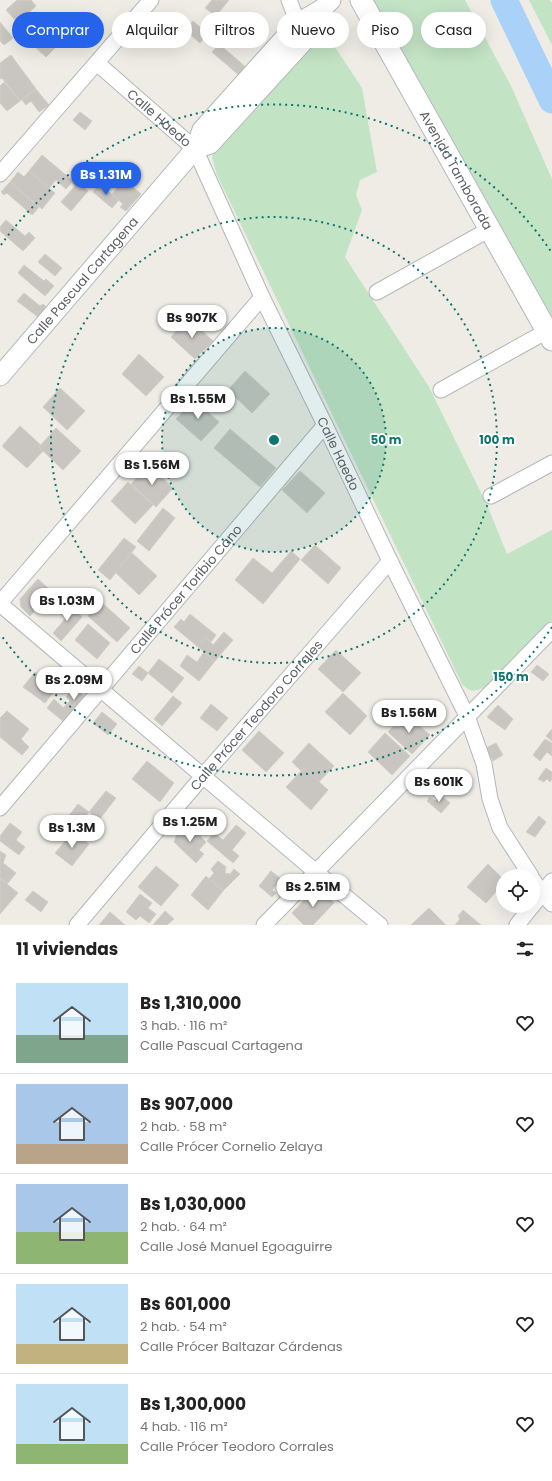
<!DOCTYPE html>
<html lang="es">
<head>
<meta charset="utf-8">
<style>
  body { margin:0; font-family:Poppins,sans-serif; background:#f2f2f2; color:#222; height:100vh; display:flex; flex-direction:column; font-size:15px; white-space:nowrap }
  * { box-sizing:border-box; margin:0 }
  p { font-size:13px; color:#767676 }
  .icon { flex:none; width:22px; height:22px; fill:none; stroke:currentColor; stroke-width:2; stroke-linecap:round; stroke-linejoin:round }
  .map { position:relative; height:925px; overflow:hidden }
  .details { display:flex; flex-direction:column; background:#fff; flex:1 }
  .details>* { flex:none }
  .banner { position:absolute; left:12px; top:12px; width:528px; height:36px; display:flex; gap:8px }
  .controls { position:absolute; left:496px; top:869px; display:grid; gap:8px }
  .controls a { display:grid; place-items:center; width:44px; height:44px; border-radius:50%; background:#fff; box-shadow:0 4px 16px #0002; font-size:20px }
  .price { position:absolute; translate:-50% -34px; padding:0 9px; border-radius:14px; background:#fff; color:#222; font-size:13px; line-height:26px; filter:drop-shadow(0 1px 2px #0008) }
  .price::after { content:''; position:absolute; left:50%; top:24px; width:12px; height:9px; margin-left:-6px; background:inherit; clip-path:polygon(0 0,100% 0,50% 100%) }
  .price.selected { background:#2563eb; color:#fff }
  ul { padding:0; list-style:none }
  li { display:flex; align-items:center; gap:12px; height:100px; padding:0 16px }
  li+li { border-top:1px solid #e0e0e0 }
  li span { display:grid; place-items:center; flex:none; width:112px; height:80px; border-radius:0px; color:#555 }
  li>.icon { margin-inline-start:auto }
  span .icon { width:48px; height:48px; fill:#fffc; stroke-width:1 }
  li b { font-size:17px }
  h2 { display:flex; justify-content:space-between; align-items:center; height:48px; padding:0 16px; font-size:17px }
  .tag { padding:0 14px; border-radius:18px; background:#fff; box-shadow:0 4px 16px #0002; font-size:14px; line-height:36px }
  .tag.selected { background:#2563eb; color:#fff }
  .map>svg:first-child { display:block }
</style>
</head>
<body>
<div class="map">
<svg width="552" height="925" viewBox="0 0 552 925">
  <rect width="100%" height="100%" fill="#eeece5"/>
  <g fill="#c3e3c5">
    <path d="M371 0H465L511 86 552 179V321Z"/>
    <path d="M529 0H550L552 3V45Z"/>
    <path d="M325 32 362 88 377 172 360 180 356 195 362 210 345 257 429 387 488 507 507 554 552 530V620L487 686C476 691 472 694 462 684L217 175 212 157 215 143Z"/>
  </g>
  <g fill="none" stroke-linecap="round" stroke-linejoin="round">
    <path stroke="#aad1f8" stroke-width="27" d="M504 0 552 100"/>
  </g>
  <g fill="#c9c6c2" stroke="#d2cec3">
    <path d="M17 0H31L36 6 24 17 33 26 26 32 6 10Z"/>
    <path d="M212 0H229L216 16 205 8Z"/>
    <path d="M193 21 208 34 200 43 185 30Z"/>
    <path d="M0 22 13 38 4 45 0 41Z"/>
    <path d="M56 26 67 36 46 57 36 48Z"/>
    <path d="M219 44 248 69 241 77 212 52Z"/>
    <path d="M11 55 36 89 20 101 2 78 0 79V63Z"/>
    <path d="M4 82 20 101 7 111 0 103V86Z"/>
    <path d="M36 89 49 105 39 112 31 101 26 105 22 100Z"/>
    <path d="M80 112 92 121 85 130 73 120Z"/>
    <path d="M42 155 73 181 66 189 56 180 49 188 29 171Z"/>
    <path d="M29 171 55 193 42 209 10 182 18 172 24 177Z"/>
    <path d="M74 179 88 191 71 211 61 202 75 186 71 182Z"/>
    <path d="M124 179 141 194 126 211 120 207 123 204 112 194Z"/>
    <path d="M10 182 39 207 32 215 7 193 4 195 1 192Z"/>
    <path d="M100 184 119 200 112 208 93 192Z"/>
    <path d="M6 220 25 236 29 232 35 238 23 251 0 231V227Z"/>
    <path d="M45 254 62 268 55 276 38 262Z"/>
    <path d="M24 265 44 281 46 279 54 286 45 296 18 273Z"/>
    <path d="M24 293 40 306 43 304 46 307 38 317 17 301Z"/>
    <path d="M188 318 213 341 195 359 171 337Z"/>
    <path d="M139 354 164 377 146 396 122 374Z"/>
    <path d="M245 371 270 394 252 413 228 390Z"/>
    <path d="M60 388 85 411 67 430 43 407Z"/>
    <path d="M194 400 219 422 201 441 176 419Z"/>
    <path d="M20 426 45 449 27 468 2 446Z"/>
    <path d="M56 428 81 451 63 470 39 447Z"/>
    <path d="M230 429 276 468 260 487 214 448Z"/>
    <path d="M149 465 173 488 156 507 131 484Z"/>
    <path d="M300 471 325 493 307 513 282 490Z"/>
    <path d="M128 482 153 505 135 524 111 501Z"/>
    <path d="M163 508 175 518 149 551 137 541Z"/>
    <path d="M124 538 136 547 110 580 98 570Z"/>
    <path d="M315 545 341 568 328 584 301 560Z"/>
    <path d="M291 551 300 559 263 604 235 580 253 558 272 573Z"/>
    <path d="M132 553 157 576 139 595 115 572Z"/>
    <path d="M38 579 52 592 48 597 42 592 32 603 37 608 30 616 21 607 20 599Z"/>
    <path d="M100 601 130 628 117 642 88 616Z"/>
    <path d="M66 603 82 617 61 641 53 633 66 618 58 611Z"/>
    <path d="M190 614 216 635 211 642 206 637 197 646 174 627 181 619 184 622Z"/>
    <path d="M88 624 110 643 97 659 75 640Z"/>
    <path d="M224 632 233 640 215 661 197 646 206 637 213 645Z"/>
    <path d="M336 650 361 673 343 692 318 669Z"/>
    <path d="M204 652 215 661 199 681 180 666 187 655 197 662Z"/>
    <path d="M159 659 184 678 172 693 148 673Z"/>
    <path d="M537 665 549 674 543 681 531 672Z"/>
    <path d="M139 666 148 673 142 681 132 674Z"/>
    <path d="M35 672 57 688 45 703 23 687Z"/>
    <path d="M74 688 86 698 71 715 63 708 70 701 66 697Z"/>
    <path d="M343 693 367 716 350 735 325 712Z"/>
    <path d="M173 696 182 703 162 726 154 719Z"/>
    <path d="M54 699 71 715 64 722 47 708Z"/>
    <path d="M211 704 228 718 217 731 200 718Z"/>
    <path d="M498 705 513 719 505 730 487 717Z"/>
    <path d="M7 711 29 729 21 739 29 747 22 755 0 737V718Z"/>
    <path d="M102 712 117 724 108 735 93 723Z"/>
    <path d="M405 713 430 735 412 754 388 732Z"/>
    <path d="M552 729V741L546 736Z"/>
    <path d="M259 731 284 753 266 772 242 750Z"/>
    <path d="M385 733 410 756 392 775 368 752Z"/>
    <path d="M545 739 552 743V756L547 752 540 761 533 755Z"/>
    <path d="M309 743 334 766 316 785 292 762Z"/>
    <path d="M496 743 503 755 493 761 486 748Z"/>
    <path d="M147 761 174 783 160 802 132 779Z"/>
    <path d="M304 768 328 790 311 810 286 787Z"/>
    <path d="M546 768 552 772V779L550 782 547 779 544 782 538 779Z"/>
    <path d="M106 791 116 798 99 820 89 812Z"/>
    <path d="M441 795 450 803 441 813 427 801 430 797 435 801Z"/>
    <path d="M78 804 89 812 73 832 66 826 71 820 68 817Z"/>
    <path d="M189 813 207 828 200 837 182 822Z"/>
    <path d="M539 816 546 822 535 837 526 832Z"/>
    <path d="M10 823 22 832 16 840 25 847 19 855 0 841V836Z"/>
    <path d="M187 824 206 842 199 850 204 854 196 863 174 842 178 832Z"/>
    <path d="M236 825 246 833 232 850 239 856 233 863 207 841 214 833 223 840Z"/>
    <path d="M73 832 89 844 72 866 55 853Z"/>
    <path d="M0 851 6 855 3 863 16 873 7 884 0 878Z"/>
    <path d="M218 861 226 867 225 873 230 874 234 869 240 874 223 891 209 879 214 873 211 869Z"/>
    <path d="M488 864 503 879V884L486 903 467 887Z"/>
    <path d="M156 866 179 885 161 906 138 887Z"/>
    <path d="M271 871 281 879 272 890 276 893 272 897 259 886Z"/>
    <path d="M206 876 223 891 208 910 191 895Z"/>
    <path d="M1 879 18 893 0 914V880Z"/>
    <path d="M320 890 334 903 313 925H304L292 913 309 895Z"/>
    <path d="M33 891 48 902 41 912 25 900Z"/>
    <path d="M140 894 152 903 148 908 156 914 149 923 140 916 136 920 126 912Z"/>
    <path d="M429 908 446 925H411Z"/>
    <path d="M463 910 481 925H455L460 919 458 916Z"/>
    <path d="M165 911 174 919 167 925H153Z"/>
    <path d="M110 912 125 925H99Z"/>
  </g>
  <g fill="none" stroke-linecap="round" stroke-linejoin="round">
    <defs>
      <g id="minor">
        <path d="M289 0 298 23"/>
        <path id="s1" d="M97 63 195 149 262 297 325 425 390 561 467 716 484 764 490 799 500 828 531 876"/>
        <path d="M0 174 151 0"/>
        <path d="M377 292 490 229"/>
        <path d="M441 390 547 331"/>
        <path d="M491 496 552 463"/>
        <path d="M0 603 262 297"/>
        <path d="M0 604 316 872 380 925"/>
        <path id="s2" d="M0 808 325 425"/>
        <path d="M533 880 542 893 552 904"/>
        <path d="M533 905 552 881"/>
        <path id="s3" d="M77 925 203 776 390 561"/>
        <path d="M264 925 552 630"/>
        <path d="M517 925 532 906"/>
      </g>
      <g id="tertiary">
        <path d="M195 149 210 144 313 31 322 9"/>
        <path id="s4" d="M0 376 195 149 202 130 298 23 322 9 331 0"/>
      </g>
      <g id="secondary">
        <path id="s5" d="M361 0 552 340"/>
      </g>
    </defs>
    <use href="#minor" stroke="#b5b6ba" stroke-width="17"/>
    <use href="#tertiary" stroke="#b5b6ba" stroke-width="21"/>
    <use href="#secondary" stroke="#b6b8bd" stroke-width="23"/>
    <use href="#minor" stroke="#fff" stroke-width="15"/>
    <use href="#tertiary" stroke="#fff" stroke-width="19"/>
    <use href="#secondary" stroke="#fff" stroke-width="21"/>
  </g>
  <circle cx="274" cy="440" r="112" fill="#0f766e" fill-opacity=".12"/>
  <g fill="none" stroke="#0f766e" stroke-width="2" stroke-dasharray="2 4">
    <circle cx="274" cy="440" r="112"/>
    <circle cx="274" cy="440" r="223"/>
    <path d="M552 627A335 335 0 0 1 1 635M1 245A335 335 0 0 1 552 253"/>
  </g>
  <g text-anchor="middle" stroke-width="3.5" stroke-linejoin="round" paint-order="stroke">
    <g font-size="13" fill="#5c5f64" stroke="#fff">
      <text dy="5" stroke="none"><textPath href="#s1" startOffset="83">Calle Haedo</textPath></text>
      <text dy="5" stroke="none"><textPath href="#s5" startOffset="195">Avenida Tamborada</textPath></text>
      <text dy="5" stroke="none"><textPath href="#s4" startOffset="126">Calle Pascual Cartagena</textPath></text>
      <text dy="5" stroke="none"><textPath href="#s1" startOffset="467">Calle Haedo</textPath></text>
      <text dy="5" stroke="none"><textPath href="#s2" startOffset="287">Calle Prócer Toribio Cano</textPath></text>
      <text dy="5" stroke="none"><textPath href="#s3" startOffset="276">Calle Prócer Teodoro Corrales</textPath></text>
    </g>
  </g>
  <circle cx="274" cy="440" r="6" fill="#0f766e" stroke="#fff" stroke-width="2"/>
  <g font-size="12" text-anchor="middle" font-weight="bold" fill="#0f766e" stroke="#fff" stroke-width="3.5" stroke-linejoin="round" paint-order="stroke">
    <text x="386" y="444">50 m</text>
    <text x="497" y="444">100 m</text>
    <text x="511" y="681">150 m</text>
  </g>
</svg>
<div class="controls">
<a><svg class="icon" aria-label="locate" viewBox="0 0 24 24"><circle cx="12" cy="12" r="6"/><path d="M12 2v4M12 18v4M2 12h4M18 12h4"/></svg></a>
</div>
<b class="price selected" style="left:106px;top:196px">Bs 1.31M</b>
<b class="price" style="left:192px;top:339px">Bs 907K</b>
<b class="price" style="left:198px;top:420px">Bs 1.55M</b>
<b class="price" style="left:152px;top:486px">Bs 1.56M</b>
<b class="price" style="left:67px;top:622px">Bs 1.03M</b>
<b class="price" style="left:74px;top:701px">Bs 2.09M</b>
<b class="price" style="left:409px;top:734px">Bs 1.56M</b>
<b class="price" style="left:439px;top:803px">Bs 601K</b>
<b class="price" style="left:190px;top:843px">Bs 1.25M</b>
<b class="price" style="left:72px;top:849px">Bs 1.3M</b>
<b class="price" style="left:313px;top:908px">Bs 2.51M</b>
<div class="banner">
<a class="tag selected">Comprar</a>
<a class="tag">Alquilar</a>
<a class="tag">Filtros</a>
<a class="tag">Nuevo</a>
<a class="tag">Piso</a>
<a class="tag">Casa</a>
</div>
</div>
<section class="details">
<h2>11 viviendas<svg class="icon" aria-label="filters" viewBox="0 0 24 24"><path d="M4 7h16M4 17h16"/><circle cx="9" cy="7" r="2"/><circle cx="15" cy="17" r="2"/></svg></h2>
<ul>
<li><span style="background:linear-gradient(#bfe0f5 65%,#7fa58c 0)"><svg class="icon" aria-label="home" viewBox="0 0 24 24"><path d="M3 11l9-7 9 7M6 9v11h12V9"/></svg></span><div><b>Bs 1,310,000</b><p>3 hab. · 116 m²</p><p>Calle Pascual Cartagena</p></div><svg class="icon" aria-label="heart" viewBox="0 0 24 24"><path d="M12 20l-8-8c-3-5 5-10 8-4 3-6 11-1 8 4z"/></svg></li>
<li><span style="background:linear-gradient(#a9c7e8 75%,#b9a48a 0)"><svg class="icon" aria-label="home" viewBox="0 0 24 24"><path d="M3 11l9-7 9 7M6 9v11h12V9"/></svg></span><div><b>Bs 907,000</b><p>2 hab. · 58 m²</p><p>Calle Prócer Cornelio Zelaya</p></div><svg class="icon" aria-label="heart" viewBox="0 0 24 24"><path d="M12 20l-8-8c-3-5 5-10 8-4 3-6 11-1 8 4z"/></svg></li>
<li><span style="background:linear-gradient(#a9c7e8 60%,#8fb573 0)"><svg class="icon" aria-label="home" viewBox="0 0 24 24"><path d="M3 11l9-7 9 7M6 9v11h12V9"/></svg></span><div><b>Bs 1,030,000</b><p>2 hab. · 64 m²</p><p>Calle José Manuel Egoaguirre</p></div><svg class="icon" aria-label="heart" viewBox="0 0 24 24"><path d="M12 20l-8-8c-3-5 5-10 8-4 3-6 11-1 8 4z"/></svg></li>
<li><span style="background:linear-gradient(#bfe0f5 75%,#c2b280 0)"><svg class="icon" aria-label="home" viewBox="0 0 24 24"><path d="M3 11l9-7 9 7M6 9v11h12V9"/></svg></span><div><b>Bs 601,000</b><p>2 hab. · 54 m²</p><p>Calle Prócer Baltazar Cárdenas</p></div><svg class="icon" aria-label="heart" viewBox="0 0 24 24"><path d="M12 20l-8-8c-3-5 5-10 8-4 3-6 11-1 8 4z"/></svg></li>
<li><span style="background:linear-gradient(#bfe0f5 75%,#8fb573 0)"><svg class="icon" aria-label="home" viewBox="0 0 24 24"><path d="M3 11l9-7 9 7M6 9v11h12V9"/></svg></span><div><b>Bs 1,300,000</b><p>4 hab. · 116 m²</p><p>Calle Prócer Teodoro Corrales</p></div><svg class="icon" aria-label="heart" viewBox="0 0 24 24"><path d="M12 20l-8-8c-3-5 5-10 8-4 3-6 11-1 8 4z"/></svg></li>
</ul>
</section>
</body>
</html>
